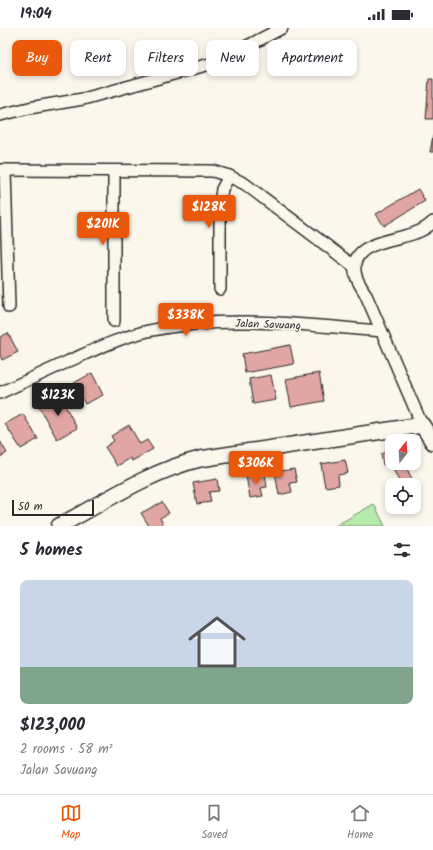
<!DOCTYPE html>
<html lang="en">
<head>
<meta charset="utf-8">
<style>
  body { margin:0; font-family:Kalam,sans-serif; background:#f2f2f3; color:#2b2b33; height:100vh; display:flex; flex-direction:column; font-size:15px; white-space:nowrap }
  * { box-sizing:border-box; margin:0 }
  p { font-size:13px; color:#7c7c81 }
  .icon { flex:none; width:22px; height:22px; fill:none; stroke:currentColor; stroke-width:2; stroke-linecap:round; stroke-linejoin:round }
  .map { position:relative; height:498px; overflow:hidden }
  .panel { display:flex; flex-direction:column; background:#fff; flex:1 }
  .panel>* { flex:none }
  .hud { position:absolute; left:12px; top:12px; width:409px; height:36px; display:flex; gap:8px }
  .needle { width:26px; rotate:17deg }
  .controls { position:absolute; left:385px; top:406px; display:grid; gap:8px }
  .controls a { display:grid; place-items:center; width:36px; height:36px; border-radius:8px; background:#fff; box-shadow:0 2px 6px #0003; font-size:20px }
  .scale { position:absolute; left:12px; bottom:10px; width:82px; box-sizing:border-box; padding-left:4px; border:2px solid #2b2b2b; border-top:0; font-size:11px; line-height:14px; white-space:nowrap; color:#2b2b2b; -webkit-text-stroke:3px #fbf7ec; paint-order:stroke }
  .price { position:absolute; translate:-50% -34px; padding:0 9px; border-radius:4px; background:#ea580c; color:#fff; font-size:13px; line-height:26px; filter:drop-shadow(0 1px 2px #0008) }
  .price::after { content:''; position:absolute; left:50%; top:24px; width:12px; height:9px; margin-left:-6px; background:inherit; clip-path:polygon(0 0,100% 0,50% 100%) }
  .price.selected { background:#222; color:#fff }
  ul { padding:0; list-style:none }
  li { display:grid; align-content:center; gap:8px; height:212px; padding:0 20px }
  li span { display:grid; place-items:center; height:124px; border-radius:8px; color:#555 }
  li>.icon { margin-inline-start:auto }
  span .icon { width:72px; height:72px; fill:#fffc; stroke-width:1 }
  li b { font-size:17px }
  h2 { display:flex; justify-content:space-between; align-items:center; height:48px; padding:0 20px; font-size:17px }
  .chip { padding:0 14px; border-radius:8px; background:#fff; box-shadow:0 2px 6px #0003; font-size:14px; line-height:36px }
  .chip.selected { background:#ea580c; color:#fff }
  .status { display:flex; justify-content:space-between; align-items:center; height:28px; padding:0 20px; background:#fff; direction:ltr }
  .status svg { height:11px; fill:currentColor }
  .menu { display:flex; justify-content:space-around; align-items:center; height:56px; border-top:1px solid #e1e1e2; background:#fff; font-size:11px; color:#7c7c81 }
  .menu a { display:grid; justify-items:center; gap:2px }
  .menu .selected { color:#ea580c }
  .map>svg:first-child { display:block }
</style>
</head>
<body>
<div class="status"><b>19:04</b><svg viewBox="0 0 49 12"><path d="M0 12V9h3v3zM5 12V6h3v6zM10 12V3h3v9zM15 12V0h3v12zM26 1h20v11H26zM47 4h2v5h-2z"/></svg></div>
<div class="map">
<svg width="433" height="498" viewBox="0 0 433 498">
  <rect width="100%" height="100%" fill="#fbf7ec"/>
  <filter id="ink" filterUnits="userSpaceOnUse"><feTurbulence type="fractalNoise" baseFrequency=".025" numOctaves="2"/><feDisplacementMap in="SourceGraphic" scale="8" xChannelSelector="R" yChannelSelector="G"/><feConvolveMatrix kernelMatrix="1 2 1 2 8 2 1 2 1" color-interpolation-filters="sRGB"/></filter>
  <g filter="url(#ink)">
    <path fill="#b6ebad" stroke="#708b6c" d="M374 476 385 498H335Z"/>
    <g fill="#e1a6a3" stroke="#2b2b2b">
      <path d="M429 51H433V91H426Z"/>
      <path d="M433 108V124H430Z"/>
      <path d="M418 161 425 173 384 198 376 186Z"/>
      <path d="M8 305 18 324 2 332 0 327V309Z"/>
      <path d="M290 317 294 336 245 345 242 326Z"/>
      <path d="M92 345 103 367 85 376 74 355Z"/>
      <path d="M319 345 324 373 291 379 286 351Z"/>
      <path d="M271 347 276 372 253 376 249 351Z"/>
      <path d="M60 368 77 400 57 411 39 379Z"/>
      <path d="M23 386 38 411 21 421 5 396Z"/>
      <path d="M129 397 140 416 147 412 153 421 132 433 131 430 117 438 105 419 114 413 111 408Z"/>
      <path d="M0 413 7 425 0 429Z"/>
      <path d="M392 421V435H404L413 453 405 457H401L390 435 383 437 381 426Z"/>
      <path d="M345 432 348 445 338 447 339 457 325 459 321 436Z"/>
      <path d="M294 441 297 454 290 455 292 464 279 467 275 444Z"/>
      <path d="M265 446 267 459 261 460 263 468 250 470 246 448Z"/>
      <path d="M217 451 219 463 209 464 211 474 197 476 193 455Z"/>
      <path d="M162 474 169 485 160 490 164 498H149L141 485Z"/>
    </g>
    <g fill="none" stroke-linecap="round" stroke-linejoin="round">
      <defs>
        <g id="minor">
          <path d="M0 87 29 80 83 71 217 34 282 0"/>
          <path d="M0 142 213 143 229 148 245 156 355 239"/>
          <path d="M5 142 9 279"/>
          <path d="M220 261V174L222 161 229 148"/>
          <path d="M114 293V143"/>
          <path d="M0 365C23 354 46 344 69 333 94 322 121 309 148 303 225 286 304 297 381 303"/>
          <path d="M422 397 366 267C363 261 358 255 356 248 346 214 394 213 415 205 421 203 428 199 433 194"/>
        </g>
        <path id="secondary" d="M59 498C104 474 150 443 200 431L422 397 433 414"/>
      </defs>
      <use href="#minor" stroke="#2b2b2b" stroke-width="14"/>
      <use href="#secondary" stroke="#2b2b2b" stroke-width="18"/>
      <use href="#minor" stroke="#fbf7ec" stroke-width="11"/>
      <use href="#secondary" stroke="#fbf7ec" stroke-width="15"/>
    </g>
  </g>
  <g text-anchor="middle" stroke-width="3.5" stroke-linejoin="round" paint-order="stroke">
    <g font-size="11" fill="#2b2b2b" stroke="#fbf7ec">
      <text transform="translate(268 296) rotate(2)" y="4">Jalan Savuang</text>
    </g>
  </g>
</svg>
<div class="controls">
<a><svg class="needle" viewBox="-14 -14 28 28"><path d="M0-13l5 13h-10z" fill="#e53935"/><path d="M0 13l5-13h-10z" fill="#7c7c81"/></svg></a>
<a><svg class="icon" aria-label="locate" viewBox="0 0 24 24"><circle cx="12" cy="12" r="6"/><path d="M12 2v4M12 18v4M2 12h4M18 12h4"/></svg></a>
</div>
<div class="scale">50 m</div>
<b class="price" style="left:209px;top:201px">$128K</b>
<b class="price" style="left:103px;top:218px">$201K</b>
<b class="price" style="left:186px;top:309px">$338K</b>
<b class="price selected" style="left:58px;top:389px">$123K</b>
<b class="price" style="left:256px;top:457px">$306K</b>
<div class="hud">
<a class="chip selected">Buy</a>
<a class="chip">Rent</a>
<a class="chip">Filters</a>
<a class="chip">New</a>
<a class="chip">Apartment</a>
</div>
</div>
<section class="panel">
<h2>5 homes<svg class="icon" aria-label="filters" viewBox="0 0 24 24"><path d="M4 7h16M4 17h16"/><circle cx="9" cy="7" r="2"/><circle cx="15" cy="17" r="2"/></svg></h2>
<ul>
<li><span style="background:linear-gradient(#c9d6e8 70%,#7fa58c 0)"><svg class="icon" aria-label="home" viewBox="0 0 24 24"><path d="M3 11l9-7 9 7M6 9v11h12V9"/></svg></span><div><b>$123,000</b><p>2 rooms · 58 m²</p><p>Jalan Savuang</p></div></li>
</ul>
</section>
<nav class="menu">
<a class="selected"><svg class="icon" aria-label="map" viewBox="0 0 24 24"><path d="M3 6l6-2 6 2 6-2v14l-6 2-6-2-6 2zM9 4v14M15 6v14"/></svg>Map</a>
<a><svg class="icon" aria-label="saved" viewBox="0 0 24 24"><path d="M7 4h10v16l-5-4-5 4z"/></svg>Saved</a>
<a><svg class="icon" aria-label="home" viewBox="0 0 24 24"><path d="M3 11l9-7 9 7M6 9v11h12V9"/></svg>Home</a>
</nav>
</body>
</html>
